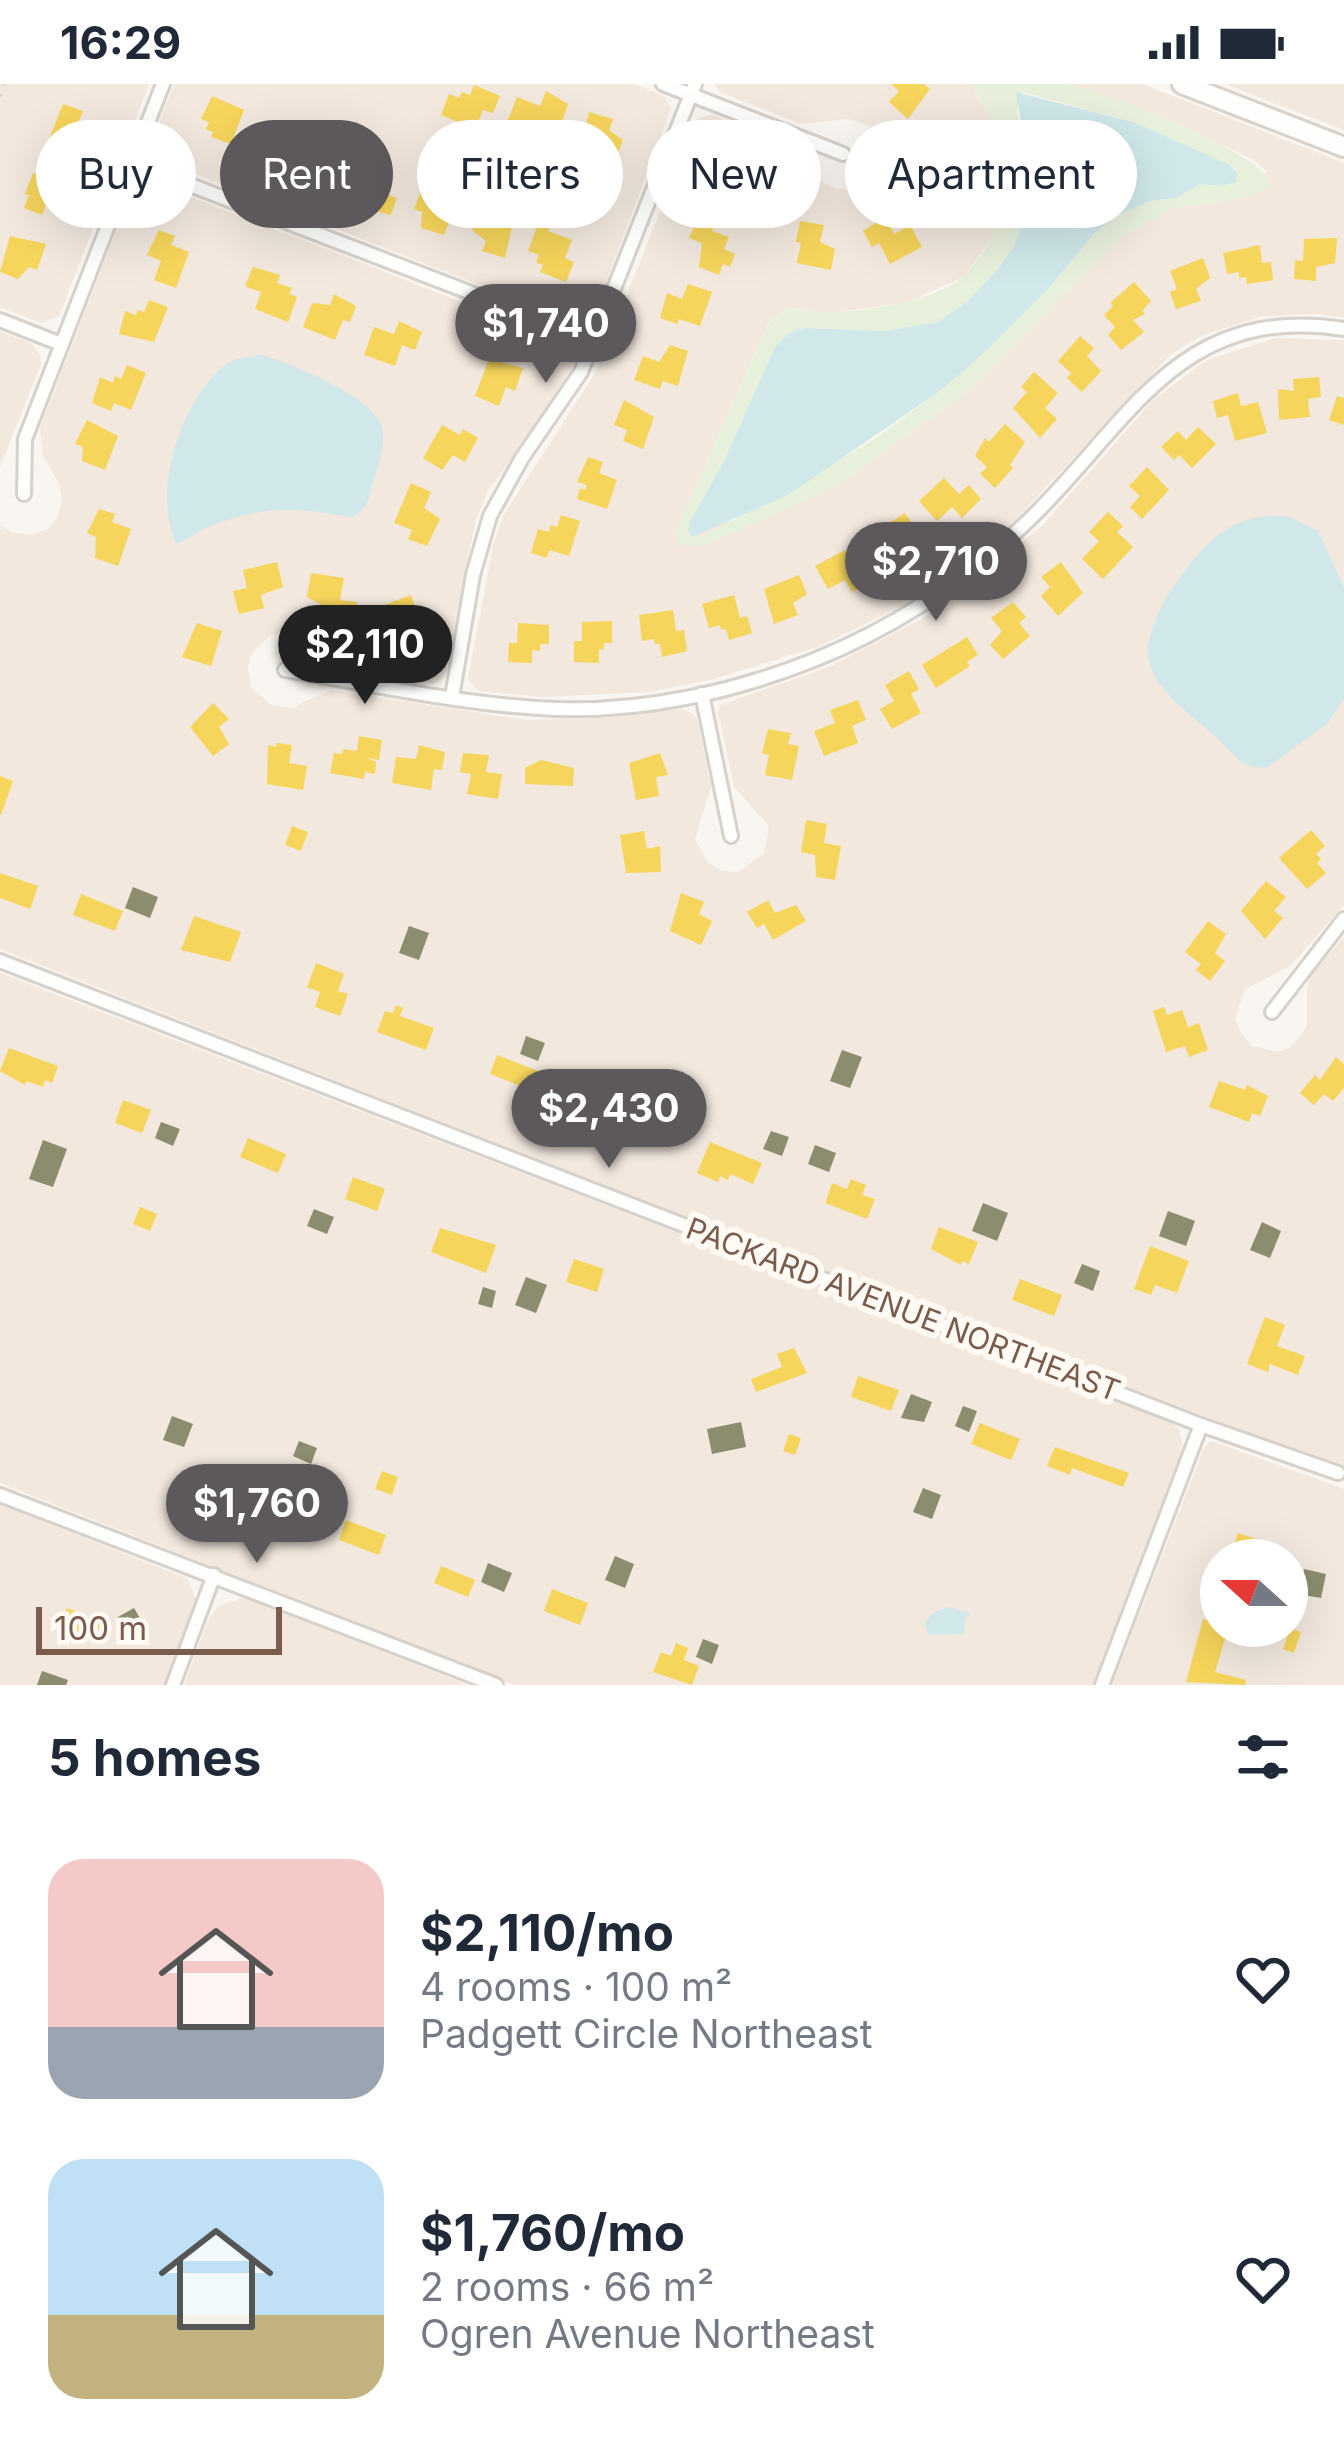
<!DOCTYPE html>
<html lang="en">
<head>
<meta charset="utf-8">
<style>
  body { margin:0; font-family:Inter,sans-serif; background:#f6f6f7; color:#1f2937; height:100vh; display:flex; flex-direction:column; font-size:45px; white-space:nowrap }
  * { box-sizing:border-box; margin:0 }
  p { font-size:39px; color:#747a83 }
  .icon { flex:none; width:66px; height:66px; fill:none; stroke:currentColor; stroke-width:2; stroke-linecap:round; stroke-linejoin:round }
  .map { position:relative; height:1601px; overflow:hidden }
  .details { display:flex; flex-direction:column; background:#fff; flex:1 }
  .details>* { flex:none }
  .top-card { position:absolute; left:36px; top:36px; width:1272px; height:108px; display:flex; gap:24px }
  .needle { width:78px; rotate:291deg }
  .fabs { position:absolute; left:1200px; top:1455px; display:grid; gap:24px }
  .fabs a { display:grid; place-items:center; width:108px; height:108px; border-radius:50%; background:#fff; box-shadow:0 12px 48px #0002; font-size:60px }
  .scale { position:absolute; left:36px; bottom:30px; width:246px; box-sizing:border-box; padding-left:12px; border:6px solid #7a5c4d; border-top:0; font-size:33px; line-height:42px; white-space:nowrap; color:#7a5c4d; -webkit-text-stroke:9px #fffaf3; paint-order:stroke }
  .price { position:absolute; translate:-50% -102px; padding:0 27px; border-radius:42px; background:#5c585b; color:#fff; font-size:39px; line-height:78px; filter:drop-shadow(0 3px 6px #0008) }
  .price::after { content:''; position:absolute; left:50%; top:72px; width:36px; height:27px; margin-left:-18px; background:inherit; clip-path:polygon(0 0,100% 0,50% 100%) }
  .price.selected { background:#222; color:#fff }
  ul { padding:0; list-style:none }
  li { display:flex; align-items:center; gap:36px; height:300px; padding:0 48px }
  li span { display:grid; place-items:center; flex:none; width:336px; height:240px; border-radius:36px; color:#555 }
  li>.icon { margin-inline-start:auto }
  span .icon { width:144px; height:144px; fill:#fffc; stroke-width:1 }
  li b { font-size:51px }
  h2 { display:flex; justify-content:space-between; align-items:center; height:144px; padding:0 48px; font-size:51px }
  .chip { padding:0 42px; border-radius:54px; background:#fff; box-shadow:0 12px 48px #0002; font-size:42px; line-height:108px }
  .chip.selected { background:#5c585b; color:#fff }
  .status { display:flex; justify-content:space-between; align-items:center; height:84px; padding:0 60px; background:#fff; direction:ltr }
  .status svg { height:33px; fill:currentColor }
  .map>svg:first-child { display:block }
</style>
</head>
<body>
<div class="status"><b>16:29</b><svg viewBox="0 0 49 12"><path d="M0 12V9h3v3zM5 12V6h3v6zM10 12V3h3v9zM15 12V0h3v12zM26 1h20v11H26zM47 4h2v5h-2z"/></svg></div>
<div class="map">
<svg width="1344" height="1601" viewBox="0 0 1344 1601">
  <rect width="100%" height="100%" fill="#f9f5f0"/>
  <g fill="#f2e8de" fill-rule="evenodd">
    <path d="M0 0H149L59 232 42 239 0 223Z"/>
    <path d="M174 0H633L664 12 671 24 592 237 579 240 158 75 151 59Z"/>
    <path d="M714 0H971L997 45 1007 91 998 145 964 193 907 218 826 230 790 224 769 238 675 450 779 426 839 401 969 306 1123 151 1173 124 1243 114 1267 87 1252 75 1163 33 1068 0H1142L1344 79V234L1317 230 1262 232 1201 252 1171 270 1015 436 902 522 820 562 714 595 650 608 542 613 478 607 468 595 493 462 503 432 597 286 697 35 711 31 793 61 806 72 824 99 837 105 860 104 878 89 881 61 877 49 868 41 848 35 801 40 720 8Z"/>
    <path d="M1225 0H1344V46Z"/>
    <path d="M142 99H154L340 170 569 261 575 269V277L547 327 488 407 476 435 445 590 440 597 433 600 341 586 323 574 309 557 284 550 270 551 252 569 248 583 251 604 272 621 291 624 331 606 527 636 606 634 681 625 690 628 697 634 711 703 695 755 708 779 723 787 738 788 764 769 769 742 734 703 718 627 721 621 831 582 921 535 964 507 1043 441 1154 315 1207 276 1276 254 1344 256V821L1290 882 1245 905 1235 935 1241 949 1252 962 1278 968 1291 963 1307 943V904L1312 890 1344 853V1385L776 1169 0 865V441L11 448 31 451 48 445 57 434 62 419 60 402 43 371 40 344 132 106Z"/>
    <path d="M0 247 32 260 40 271 41 280 0 383Z"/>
    <path d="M0 889 1171 1338 1179 1345 1182 1357 1181 1371 1094 1601H514L0 1399Z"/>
    <path d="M1211 1357 1344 1405V1601H1112L1204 1364ZM1221 1476H1287V1542H1221Z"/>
    <path d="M0 1420 188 1495 196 1517 165 1601H0Z"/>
    <path d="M242 1514 255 1518 468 1601H184L209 1534 219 1522Z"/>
  </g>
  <path fill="#e7f0db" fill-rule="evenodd" d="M971 0C1001 0 1034 0 1064 0 1099 4 1262 69 1270 98L1267 105 1243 114 1173 124 1123 151 969 306 839 401 704 462 680 461 675 450 769 239 790 224C819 231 845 229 873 224 903 219 937 213 962 194 971 187 978 174 985 165 1021 113 1005 49 971 0ZM1023 8 1133 38 1236 85 1220 102 1200 100 1176 114 1149 117 1118 131 1093 151 1050 203 988 265 943 305 872 357 761 422 700 453 691 436 725 375 775 263 790 249 805 244 884 247 938 238 967 218 998 185 1014 162 1024 138 1026 68 1017 28Z"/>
  <g fill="#d0e8ea">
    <path d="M1016 8 1133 38 1230 81 1238 90 1236 98 1220 102 1200 100 1176 114 1149 117 1118 131 1093 151 1050 203 988 265 943 305 788 411 692 453 688 447 691 436 725 375 775 263 790 249 804 244 884 247 938 238 967 218 998 185 1014 162 1024 138 1026 68Z"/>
    <path d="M262 271C290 279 371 312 381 341 387 358 379 378 374 395 369 412 368 426 352 433 291 423 269 421 210 442 197 447 188 456 176 460 153 407 178 326 219 286 231 274 246 273 262 271Z"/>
    <path d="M1287 432 1318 447 1344 503V615L1327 640 1268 683C1242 687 1233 669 1216 653 1193 632 1157 609 1149 577 1140 540 1195 465 1225 446 1244 434 1265 431 1287 432Z"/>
    <path d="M951 1523 971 1530 965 1535 964 1550 929 1551 925 1541C930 1528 938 1526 951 1523Z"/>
  </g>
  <g fill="#f6d55c">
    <path d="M891 0H924L930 5 908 35 889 18 899 7Z"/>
    <path d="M474 1 500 12 493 29 483 26 475 45 441 31 449 10 459 14 462 8 470 11Z"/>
    <path d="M546 7 568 20 561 40 553 37 548 50 507 38 517 13 540 22Z"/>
    <path d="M212 12 244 26 231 60 211 53 213 48 206 45 209 38 201 35Z"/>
    <path d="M63 20 83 27 73 52 87 58 78 78 63 71 65 65 48 58Z"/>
    <path d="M589 28 613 35 609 46 623 56 616 73 601 67 596 80 584 75 587 68 581 66Z"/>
    <path d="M310 58 345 72 335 96 320 91 312 100 287 90 293 74 302 77Z"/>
    <path d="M920 60 937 62 935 77 956 79 952 110 925 107 928 88 915 87Z"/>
    <path d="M366 76 393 91 386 110 397 114 391 131 364 124 370 108 358 99Z"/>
    <path d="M720 76 749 91 737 122 721 116 720 104 709 99Z"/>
    <path d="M58 85 74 91 63 122 48 116 42 131 24 124 29 111 25 110 33 89 54 97Z"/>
    <path d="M423 102 458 115 444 151 421 144 422 128 414 125Z"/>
    <path d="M480 125 513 138 505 174 482 167 486 157 472 146Z"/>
    <path d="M699 132 715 138 712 147 729 153 724 165 735 170 730 183 723 180 719 191 699 183 702 159 689 154Z"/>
    <path d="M885 133 894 150 910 141 922 163 890 180 879 159 872 163 863 147Z"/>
    <path d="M540 135 551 139 548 147 572 156 565 174 574 178 566 198 540 188 543 181 536 178 539 171 528 167Z"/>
    <path d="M800 137 824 141 820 158 835 165 831 186 797 179 801 159 796 158Z"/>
    <path d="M159 146 175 152 171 161 189 168 176 204 154 196 161 177 147 171Z"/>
    <path d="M10 152 46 160 37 186 29 183 18 195 0 188Z"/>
    <path d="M1337 154 1335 179 1316 183V197L1294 195 1295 176 1303 177 1304 155Z"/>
    <path d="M1260 161 1262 179 1271 178 1273 196 1247 200 1246 193 1239 194V188L1227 190 1223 169Z"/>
    <path d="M1203 174 1210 194 1196 205 1201 217 1176 225 1170 208 1177 205 1170 187Z"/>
    <path d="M253 183 280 191 277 199 292 204 289 210 297 213 288 238 255 225 261 208 245 202Z"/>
    <path d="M1134 198 1151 217 1142 227 1145 230 1133 236 1144 248 1121 266 1108 251 1115 243 1104 231 1113 222 1110 219Z"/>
    <path d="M688 200 712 208 700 242 679 235 678 240 660 234 667 209 682 215Z"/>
    <path d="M334 210 356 222 350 238 343 236 335 256 303 243 312 219 330 221Z"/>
    <path d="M149 216 168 223 154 258 119 250 125 227 136 231 138 226 144 228Z"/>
    <path d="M399 237 422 248 415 266 402 261 395 282 364 271 374 243 394 250Z"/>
    <path d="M1080 252 1094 264 1087 272 1101 287 1082 308 1067 294 1071 289 1058 277Z"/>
    <path d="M670 261 688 267 678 302 663 297 660 305 634 296 643 272 659 278Z"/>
    <path d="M489 275 523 284 515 307 506 303 499 322 475 312Z"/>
    <path d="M127 281 146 289 131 326 114 319 111 327 92 319 100 293 113 299 115 292 121 295Z"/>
    <path d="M1034 288 1058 309 1045 324 1057 335 1040 354 1013 324 1027 308 1021 303Z"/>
    <path d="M1319 293 1321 313 1308 315 1310 333 1279 336 1278 305 1294 307 1293 295Z"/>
    <path d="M1238 309 1241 322 1258 318 1267 349 1235 357 1228 331 1217 334 1213 317Z"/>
    <path d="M1337 312 1344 314V341L1329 336Z"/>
    <path d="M624 316 654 333 643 365 623 357 627 346 614 341Z"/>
    <path d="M87 336 118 352 105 386 82 377 83 363 75 360Z"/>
    <path d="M1005 340 1025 358 1010 381 1013 384 995 404 980 390 987 383 975 372 985 354 989 358Z"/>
    <path d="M442 341 460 351 463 345 478 354 465 378 453 371 442 386 423 374Z"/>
    <path d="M1198 343 1216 360 1192 384 1179 371 1174 376 1161 363 1178 347 1186 356Z"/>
    <path d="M588 373 603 378 599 389 617 396 607 425 577 415 580 404 585 406 587 401 577 398Z"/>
    <path d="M1147 383 1169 406 1142 435 1130 423 1140 412 1129 402Z"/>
    <path d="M944 394 959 410 969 401 981 415 962 434 952 423 937 437 919 417Z"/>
    <path d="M411 399 431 408 424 424 440 435 427 462 408 455 412 446 394 439Z"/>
    <path d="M99 425 115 430 112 438 131 445 118 482 95 474 96 453 87 449Z"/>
    <path d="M1108 428 1123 442 1117 448 1133 463 1103 495 1082 475 1099 457 1089 448Z"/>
    <path d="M905 429 915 444 904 456 913 469 889 484 872 450Z"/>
    <path d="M561 431 580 437 569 472 549 466 547 474 531 469 538 445 549 448 551 441 557 443Z"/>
    <path d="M845 466 856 485 865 480 874 496 852 508 845 496 828 505 815 482Z"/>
    <path d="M277 478 283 503 261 511 264 524 239 530 233 507 247 504 243 486Z"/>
    <path d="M1061 478 1083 509 1058 532 1041 512 1050 503 1041 493Z"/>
    <path d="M311 489 344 494 340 516 357 518 354 538 325 537 327 524 307 513Z"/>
    <path d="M799 491 807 510 793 519 798 531 774 540 764 505Z"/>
    <path d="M411 511 420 536 403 542 407 552 384 559 376 524Z"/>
    <path d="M734 511 740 534 747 532 752 549 729 556 726 545 721 546 720 541 709 544 702 520Z"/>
    <path d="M1013 518 1026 533 1019 539 1030 552 1003 575 990 561 1002 547 991 534Z"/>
    <path d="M673 526 676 547 684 546 687 567 662 573 660 560H655L654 555 642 557 639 531Z"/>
    <path d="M612 537V559H604V565H599V579L574 578V557H582V538Z"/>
    <path d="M197 539 222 547 211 582 182 573Z"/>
    <path d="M518 539 549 541V560H540V567L532 566V579L508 578 509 559H517Z"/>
    <path d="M967 553 978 571 967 578 970 582 936 604 922 581Z"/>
    <path d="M909 587 919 605 911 610 921 629 892 645 880 625 894 617 885 601Z"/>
    <path d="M858 616 866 636 852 642 858 659 824 672 814 647 835 639 830 626Z"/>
    <path d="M213 619 229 635 219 643 229 660 213 672 190 643Z"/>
    <path d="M768 645 791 649 788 660 799 662 792 696 765 691 769 671 762 669Z"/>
    <path d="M359 652 382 656 379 676 367 674 376 678 375 690 365 688 364 695 330 689 334 669 342 670 343 665 357 667Z"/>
    <path d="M276 659 292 661 289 679 307 682 303 706 267 700 268 661 276 663Z"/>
    <path d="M419 661 445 668 442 686 434 685 431 706 392 699 396 673 416 675Z"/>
    <path d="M463 669 489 671 486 688 502 690 498 715 467 710 471 690 460 688Z"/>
    <path d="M660 669 668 691 656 693 659 712 636 716 629 679Z"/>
    <path d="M541 676 574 684 573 702 525 700V684Z"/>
    <path d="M0 692 13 697 1 731 0 730Z"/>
    <path d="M806 736 827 740 824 759 841 762 835 796 816 793 815 771 801 768Z"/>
    <path d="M292 742 308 748 301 767 285 761Z"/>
    <path d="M1311 746 1325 762 1316 770 1321 775 1317 779 1326 789 1307 805 1279 774Z"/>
    <path d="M644 747 647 765 660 762 661 788 626 789 620 751Z"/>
    <path d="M0 789 38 802 30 825 0 814Z"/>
    <path d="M1266 797 1286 813 1274 827 1283 834 1265 855 1241 827Z"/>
    <path d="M681 809 704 818 699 830 712 837 701 861 670 847Z"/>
    <path d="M81 810 123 827 115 847 73 831Z"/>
    <path d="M768 816 775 829 796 821 806 837 773 856 764 840 757 844 747 828Z"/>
    <path d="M194 832 241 848 230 878 181 866Z"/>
    <path d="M1208 837 1226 850 1215 869 1225 877 1210 897 1196 886 1201 880 1185 868Z"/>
    <path d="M316 879 344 890 338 907 348 910 340 932 315 923 320 908 307 903Z"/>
    <path d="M396 921 403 924 400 932 434 944 426 966 377 948 385 927 393 929Z"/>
    <path d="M1164 923 1167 931 1182 926 1188 943 1199 939 1208 966 1189 973 1185 962 1166 968 1153 927Z"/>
    <path d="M9 964 58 982 52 999 45 996 43 1003 27 997 25 1001 0 987Z"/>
    <path d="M497 971 538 987 531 1006 490 990Z"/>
    <path d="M1336 973 1344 980V1004L1333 1017 1324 1010 1314 1021 1300 1009 1315 991 1320 996Z"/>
    <path d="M1219 997 1245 1006 1247 1001 1268 1012 1260 1032 1252 1029 1249 1038 1209 1023Z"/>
    <path d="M604 1010 647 1025 639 1048 596 1032Z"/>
    <path d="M123 1016 151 1026 142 1049 115 1039Z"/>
    <path d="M248 1054 286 1070 278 1089 240 1073Z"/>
    <path d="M710 1058 762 1079 753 1100 730 1090 728 1096 720 1092 718 1098 697 1089Z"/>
    <path d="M353 1093 385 1105 377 1127 345 1115Z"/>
    <path d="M851 1095 866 1101 862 1111 875 1115 867 1135 825 1119 832 1099 847 1105Z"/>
    <path d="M140 1123 157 1130 150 1147 133 1140Z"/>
    <path d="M939 1143 978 1158 969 1180 962 1177 961 1181 931 1165Z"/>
    <path d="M440 1144 496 1161 486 1189 431 1168Z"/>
    <path d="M1150 1162 1189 1177 1177 1209 1155 1201 1151 1211 1134 1205Z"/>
    <path d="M574 1175 604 1185 597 1208 566 1198Z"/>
    <path d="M1020 1195 1062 1211 1054 1232 1012 1216Z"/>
    <path d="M1265 1233 1285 1241 1277 1262 1305 1272 1298 1291 1270 1280 1268 1288 1247 1280Z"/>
    <path d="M794 1264 807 1289 756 1308 751 1295 782 1283 777 1270Z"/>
    <path d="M858 1292 899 1306 891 1327 851 1313Z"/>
    <path d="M980 1339 1020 1355 1011 1376 971 1360Z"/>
    <path d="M789 1350 801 1354 795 1371 783 1367Z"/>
    <path d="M1055 1363 1129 1389 1123 1403 1072 1384 1070 1391 1047 1382Z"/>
    <path d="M382 1387 398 1393 392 1411 375 1405Z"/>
    <path d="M254 1397 286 1409 279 1430 246 1418Z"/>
    <path d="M346 1436 386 1451 379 1471 339 1456Z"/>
    <path d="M1238 1449 1268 1459 1263 1476 1231 1470Z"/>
    <path d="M441 1482 475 1496 468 1513 434 1499Z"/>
    <path d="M552 1505 588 1519 580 1541 544 1527Z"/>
    <path d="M67 1524 102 1538 94 1556 81 1555 83 1552 59 1543Z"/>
    <path d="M1203 1535 1229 1542 1215 1588 1246 1596 1245 1601 1186 1598Z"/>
    <path d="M1290 1544 1301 1548 1294 1569 1283 1565Z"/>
    <path d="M676 1559 688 1564 684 1576 699 1582 692 1601 653 1588 661 1568 671 1572Z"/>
  </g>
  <g fill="#8c8c6e">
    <path d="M133 803 158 813 150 834 125 824Z"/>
    <path d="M409 842 429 849 419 876 399 869Z"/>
    <path d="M526 952 545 959 538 977 520 970Z"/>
    <path d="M842 966 862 973 850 1004 830 997Z"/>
    <path d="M656 1026 673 1032 664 1056 647 1049Z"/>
    <path d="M161 1038 180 1045 173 1062 155 1054Z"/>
    <path d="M771 1047 789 1053 782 1072 763 1065Z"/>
    <path d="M43 1056 67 1065 53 1103 29 1095Z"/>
    <path d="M815 1061 836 1069 829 1088 808 1080Z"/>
    <path d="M983 1119 1008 1129 997 1157 972 1147Z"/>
    <path d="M314 1125 334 1133 327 1150 307 1142Z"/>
    <path d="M1168 1127 1195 1137 1186 1162 1159 1152Z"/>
    <path d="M1262 1138 1281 1147 1270 1174 1250 1166Z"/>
    <path d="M1082 1180 1100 1187 1093 1207 1074 1199Z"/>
    <path d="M526 1193 547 1201 536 1229 515 1221Z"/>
    <path d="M483 1203 496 1207 492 1224 478 1220Z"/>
    <path d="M911 1310 932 1318 924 1338 901 1334Z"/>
    <path d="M963 1322 977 1327 969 1348 955 1342Z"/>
    <path d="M172 1332 193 1340 184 1363 163 1356Z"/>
    <path d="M741 1338 746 1363 712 1370 707 1345Z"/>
    <path d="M299 1357 317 1364 311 1380 293 1372Z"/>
    <path d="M923 1404 941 1411 932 1435 913 1428Z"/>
    <path d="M615 1472 634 1480 625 1504 605 1496Z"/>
    <path d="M488 1479 512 1489 504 1508 481 1498Z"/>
    <path d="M1304 1485 1326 1490 1321 1514 1298 1510Z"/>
    <path d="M134 1524 144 1541 126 1552 116 1534Z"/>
    <path d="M703 1555 719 1561 712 1580 696 1573Z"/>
    <path d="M42 1587 68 1596 66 1601H37Z"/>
  </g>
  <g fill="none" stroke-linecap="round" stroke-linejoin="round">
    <defs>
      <g id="street">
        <path d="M663 0 843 70"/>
        <path d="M133 79 596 257"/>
        <path d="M0 236 61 260"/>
        <path d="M24 410 25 355 163 0"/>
        <path d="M285 586C374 601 465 621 556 625 643 628 734 608 814 576 896 543 971 493 1034 431 1132 334 1181 220 1344 245"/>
        <path d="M702 610 731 752"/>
        <path d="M452 613 473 491 490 432 522 374 581 288 695 0"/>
        <path d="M0 877 1201 1341 1338 1389"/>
        <path d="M1272 928 1344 835"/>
        <path d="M0 1411 496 1601"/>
        <path d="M173 1601 214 1491"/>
        <path d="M1102 1601 1201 1341"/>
      </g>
      <path id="secondary" d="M1182 0 1344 63"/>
    </defs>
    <use href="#street" stroke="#d7d1cb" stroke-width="18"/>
    <use href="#secondary" stroke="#d9d2cb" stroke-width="24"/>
    <path stroke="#dcd5d0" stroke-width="3" stroke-dasharray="3 9" stroke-linecap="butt" d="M0 13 5 0"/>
    <use href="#street" stroke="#fefefd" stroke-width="12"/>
    <use href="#secondary" stroke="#fefefd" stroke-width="18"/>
  </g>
  <g text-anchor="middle" stroke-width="12" stroke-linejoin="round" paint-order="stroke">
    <g font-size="30" fill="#7a5c4d" stroke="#fffaf3">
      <text transform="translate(903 1226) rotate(21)" y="10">PACKARD AVENUE NORTHEAST</text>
    </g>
  </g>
</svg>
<div class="fabs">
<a><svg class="needle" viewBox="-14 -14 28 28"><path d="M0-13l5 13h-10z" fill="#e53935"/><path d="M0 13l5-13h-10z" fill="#747a83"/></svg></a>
</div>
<div class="scale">100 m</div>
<b class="price" style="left:546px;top:302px">$1,740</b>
<b class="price" style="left:936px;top:540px">$2,710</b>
<b class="price selected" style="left:365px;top:623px">$2,110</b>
<b class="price" style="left:609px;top:1087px">$2,430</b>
<b class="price" style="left:257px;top:1482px">$1,760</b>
<div class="top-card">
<a class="chip">Buy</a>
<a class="chip selected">Rent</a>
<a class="chip">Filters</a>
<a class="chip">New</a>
<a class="chip">Apartment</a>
</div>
</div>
<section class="details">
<h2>5 homes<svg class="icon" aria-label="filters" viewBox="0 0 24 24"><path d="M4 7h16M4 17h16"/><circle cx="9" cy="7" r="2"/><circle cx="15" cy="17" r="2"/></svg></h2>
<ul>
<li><span style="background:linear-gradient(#f6c9c9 70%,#9aa5b1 0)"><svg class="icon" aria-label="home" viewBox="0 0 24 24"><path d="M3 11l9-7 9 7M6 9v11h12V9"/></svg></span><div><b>$2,110/mo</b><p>4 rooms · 100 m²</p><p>Padgett Circle Northeast</p></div><svg class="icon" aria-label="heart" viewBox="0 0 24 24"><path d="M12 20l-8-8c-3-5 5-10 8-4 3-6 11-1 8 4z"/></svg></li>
<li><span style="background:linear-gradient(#bfe0f5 65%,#c2b280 0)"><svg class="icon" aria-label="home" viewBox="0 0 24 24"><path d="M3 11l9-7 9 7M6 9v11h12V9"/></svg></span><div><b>$1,760/mo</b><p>2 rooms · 66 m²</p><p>Ogren Avenue Northeast</p></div><svg class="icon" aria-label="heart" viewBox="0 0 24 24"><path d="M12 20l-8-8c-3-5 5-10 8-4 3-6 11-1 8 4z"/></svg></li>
</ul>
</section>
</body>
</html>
